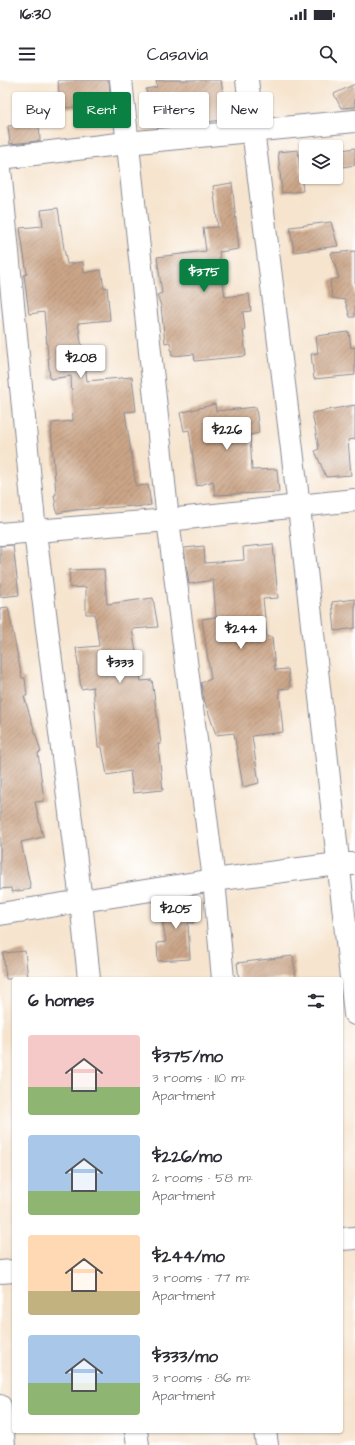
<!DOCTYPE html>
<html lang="en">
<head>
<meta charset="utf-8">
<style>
  body { margin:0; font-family:"Architects Daughter",sans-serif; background:#f7f7f7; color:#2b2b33; height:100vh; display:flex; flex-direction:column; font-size:15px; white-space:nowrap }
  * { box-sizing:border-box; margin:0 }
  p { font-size:13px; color:#7c7c81 }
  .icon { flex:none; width:22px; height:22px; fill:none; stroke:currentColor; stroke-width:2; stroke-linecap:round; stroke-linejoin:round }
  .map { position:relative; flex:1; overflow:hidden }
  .sheet { position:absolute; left:12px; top:897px; width:331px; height:456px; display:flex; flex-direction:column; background:#fff; border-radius:4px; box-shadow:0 1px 3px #0004 }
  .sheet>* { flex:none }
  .banner { position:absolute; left:12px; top:12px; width:331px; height:36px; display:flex; gap:8px }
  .tools { position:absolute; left:299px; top:60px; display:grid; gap:8px }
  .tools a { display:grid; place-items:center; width:44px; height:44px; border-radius:4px; background:#fff; box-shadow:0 1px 3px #0004; font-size:20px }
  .price { position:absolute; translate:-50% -34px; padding:0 9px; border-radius:4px; background:#fff; color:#222; font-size:13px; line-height:26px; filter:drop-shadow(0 1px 2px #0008) }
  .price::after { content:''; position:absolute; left:50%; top:24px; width:12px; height:9px; margin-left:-6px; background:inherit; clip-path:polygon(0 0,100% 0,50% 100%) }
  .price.on { background:#0b8043; color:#fff }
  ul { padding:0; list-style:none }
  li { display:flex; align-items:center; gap:12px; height:100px; padding:0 16px }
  li span { display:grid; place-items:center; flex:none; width:112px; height:80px; border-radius:4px; color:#555 }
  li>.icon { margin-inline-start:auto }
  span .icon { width:48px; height:48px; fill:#fffc; stroke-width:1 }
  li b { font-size:17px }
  h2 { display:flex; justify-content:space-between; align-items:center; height:48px; padding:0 16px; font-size:17px }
  .pill { padding:0 14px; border-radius:4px; background:#fff; box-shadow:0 1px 3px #0004; font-size:14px; line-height:36px }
  .pill.on { background:#0b8043; color:#fff }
  .status { display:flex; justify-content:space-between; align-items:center; height:28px; padding:0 20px; background:#fff; direction:ltr }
  .status svg { height:11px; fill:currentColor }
  header { display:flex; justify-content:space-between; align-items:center; height:52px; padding:0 16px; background:#fff; font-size:18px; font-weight:600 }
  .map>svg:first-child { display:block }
</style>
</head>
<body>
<div class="status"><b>16:30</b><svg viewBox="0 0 49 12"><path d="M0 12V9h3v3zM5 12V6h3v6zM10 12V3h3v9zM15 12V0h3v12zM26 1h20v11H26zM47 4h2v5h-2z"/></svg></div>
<header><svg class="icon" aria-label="menu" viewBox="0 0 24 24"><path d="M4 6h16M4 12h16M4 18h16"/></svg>Casavia<svg class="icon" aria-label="search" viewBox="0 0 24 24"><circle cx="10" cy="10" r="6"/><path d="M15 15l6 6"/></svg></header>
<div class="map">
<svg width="355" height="1365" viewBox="0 0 355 1365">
  <defs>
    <pattern id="building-hatch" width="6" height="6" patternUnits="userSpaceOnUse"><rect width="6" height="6" fill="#cba587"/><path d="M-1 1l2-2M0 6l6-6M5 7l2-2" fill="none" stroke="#a48772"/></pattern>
  </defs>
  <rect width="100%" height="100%" fill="#fff"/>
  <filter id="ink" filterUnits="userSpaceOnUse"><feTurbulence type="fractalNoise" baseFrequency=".025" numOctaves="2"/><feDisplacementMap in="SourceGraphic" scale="8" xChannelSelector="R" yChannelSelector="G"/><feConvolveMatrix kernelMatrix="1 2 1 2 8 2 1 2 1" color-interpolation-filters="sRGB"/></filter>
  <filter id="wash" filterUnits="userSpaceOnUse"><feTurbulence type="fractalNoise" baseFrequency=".012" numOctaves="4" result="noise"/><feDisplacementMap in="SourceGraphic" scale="16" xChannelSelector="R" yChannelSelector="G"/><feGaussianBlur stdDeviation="0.9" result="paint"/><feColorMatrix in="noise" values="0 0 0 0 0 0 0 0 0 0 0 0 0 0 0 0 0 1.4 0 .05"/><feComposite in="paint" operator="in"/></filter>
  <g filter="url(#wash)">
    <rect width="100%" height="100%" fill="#f6e4ce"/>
    <g id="blocks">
      <g fill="url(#building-hatch)">
        <path d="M58 0H109L110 13 76 16 77 27 60 28Z"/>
        <path d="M156 0H221L224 20 230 19 234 38 201 43 198 24 149 32 146 9 157 7Z"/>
        <path d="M355 4V27L341 28 334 14Z"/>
        <path d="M39 44 40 61 10 64 8 46Z"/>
        <path d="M355 68V85L336 88V71Z"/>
        <path d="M298 70 303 111 282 113 278 72Z"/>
        <path d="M232 103 239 169 219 172 225 217 249 214 251 231 243 232 245 250H243L246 276 195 281 194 274 172 276 170 262 165 263 161 226 157 215 162 213 157 177 206 171 203 148 218 147 213 106Z"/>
        <path d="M58 128 64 169 67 184 83 182 84 193 101 190 104 208 107 207 110 240 78 243 82 268H83L87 301 132 297 136 331 125 332 136 406 148 405 151 425 134 427V426L75 430 57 433 54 415H56L51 348H52V343L73 341 71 296 50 299 44 232 29 234 24 195 27 194 20 148 43 146 41 130Z"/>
        <path d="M331 142 338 166 294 172 290 147Z"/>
        <path d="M355 171V237H350L345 220 332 218 330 200 339 198 331 173Z"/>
        <path d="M349 252 351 268 355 267V295L314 299 311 274 318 273 316 256Z"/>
        <path d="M215 324 216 331 256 327 259 353 250 355 252 390 277 389 279 412 215 415 213 401 197 406 189 350 184 351 180 333Z"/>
        <path d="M355 325V359L348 360 351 395 326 397 315 371 319 369 312 333Z"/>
        <path d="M273 464 278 518 263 519 267 557H272L275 590 288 589 290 608 279 609 283 652 252 656 259 703 243 707 234 653 216 655 203 616 201 603 211 599 202 539 216 537 213 500 189 504 184 468 204 466 205 483 244 480 243 467Z"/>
        <path d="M13 465 19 515 0 517V466Z"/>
        <path d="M104 489 107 524 153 518 158 547 132 549 141 601 152 600 161 664H158L163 710 133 713 130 691 107 695 102 667H98L93 607 81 609 76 568 99 566 95 534H86V507L70 508 69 490Z"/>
        <path d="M355 519V548L335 551 332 522Z"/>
        <path d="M8 527 22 598H25L27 616H24L41 672 38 673 44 721 35 722 43 757 21 762 31 809 12 812 11 808 0 809V528Z"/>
        <path d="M190 816 194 843H188L190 879 158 881 157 863 166 862 160 827 170 825 169 820Z"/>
        <path d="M25 871 28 899H6L3 873Z"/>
        <path d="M293 876 296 899H239L237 883Z"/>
      </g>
    </g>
  </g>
  <g filter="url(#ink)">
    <use href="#blocks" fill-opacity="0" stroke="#888a96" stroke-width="1"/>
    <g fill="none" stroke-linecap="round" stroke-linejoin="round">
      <defs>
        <g id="street">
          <path d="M121 0 168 440 214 800 223 899"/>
          <path d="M247 0 299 427 355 934"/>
          <path d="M0 78 127 63 355 41"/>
          <path d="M0 89 35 452 81 821 89 899"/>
          <path d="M0 454 168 440 355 420"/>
          <path d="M0 834 214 800 338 784H355"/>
          <path d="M341 1159 355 1158"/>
          <path d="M0 1192 14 1191"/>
          <path d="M0 1326 4 1365"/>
          <path d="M136 1351 138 1365"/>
          <path d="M265 1351 267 1365"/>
        </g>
      </defs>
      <use href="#street" stroke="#888a96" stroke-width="24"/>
      <use href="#street" stroke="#fff" stroke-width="22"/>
    </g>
  </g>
</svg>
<div class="tools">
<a><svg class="icon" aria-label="layers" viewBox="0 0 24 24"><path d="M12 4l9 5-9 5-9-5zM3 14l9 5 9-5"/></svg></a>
</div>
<b class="price on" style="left:204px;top:213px">$375</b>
<b class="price" style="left:81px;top:299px">$208</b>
<b class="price" style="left:227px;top:371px">$226</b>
<b class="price" style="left:241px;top:570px">$244</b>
<b class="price" style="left:120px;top:604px">$333</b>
<b class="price" style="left:176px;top:850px">$205</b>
<div class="banner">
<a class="pill">Buy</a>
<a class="pill on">Rent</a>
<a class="pill">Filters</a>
<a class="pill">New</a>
</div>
<section class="sheet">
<h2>6 homes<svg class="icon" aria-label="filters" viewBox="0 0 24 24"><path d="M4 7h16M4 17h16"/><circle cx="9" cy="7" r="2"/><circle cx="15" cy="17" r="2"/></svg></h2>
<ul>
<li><span style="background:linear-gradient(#f6c9c9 65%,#8fb573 0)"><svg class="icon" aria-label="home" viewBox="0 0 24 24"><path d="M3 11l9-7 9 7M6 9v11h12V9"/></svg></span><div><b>$375/mo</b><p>3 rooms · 110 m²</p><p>Apartment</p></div></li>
<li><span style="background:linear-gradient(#a9c7e8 70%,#8fb573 0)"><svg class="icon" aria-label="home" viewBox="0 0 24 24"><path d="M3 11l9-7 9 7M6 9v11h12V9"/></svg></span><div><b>$226/mo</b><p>2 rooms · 58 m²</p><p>Apartment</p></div></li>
<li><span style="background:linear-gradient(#ffd9b3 70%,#c2b280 0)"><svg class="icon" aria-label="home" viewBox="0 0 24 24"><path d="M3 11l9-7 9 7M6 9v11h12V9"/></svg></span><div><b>$244/mo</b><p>3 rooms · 77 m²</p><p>Apartment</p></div></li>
<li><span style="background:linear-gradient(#a9c7e8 60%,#8fb573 0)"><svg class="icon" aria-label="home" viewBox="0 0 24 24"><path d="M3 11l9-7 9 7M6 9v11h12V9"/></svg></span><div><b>$333/mo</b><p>3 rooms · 86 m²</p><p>Apartment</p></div></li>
</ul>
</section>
</div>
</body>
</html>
